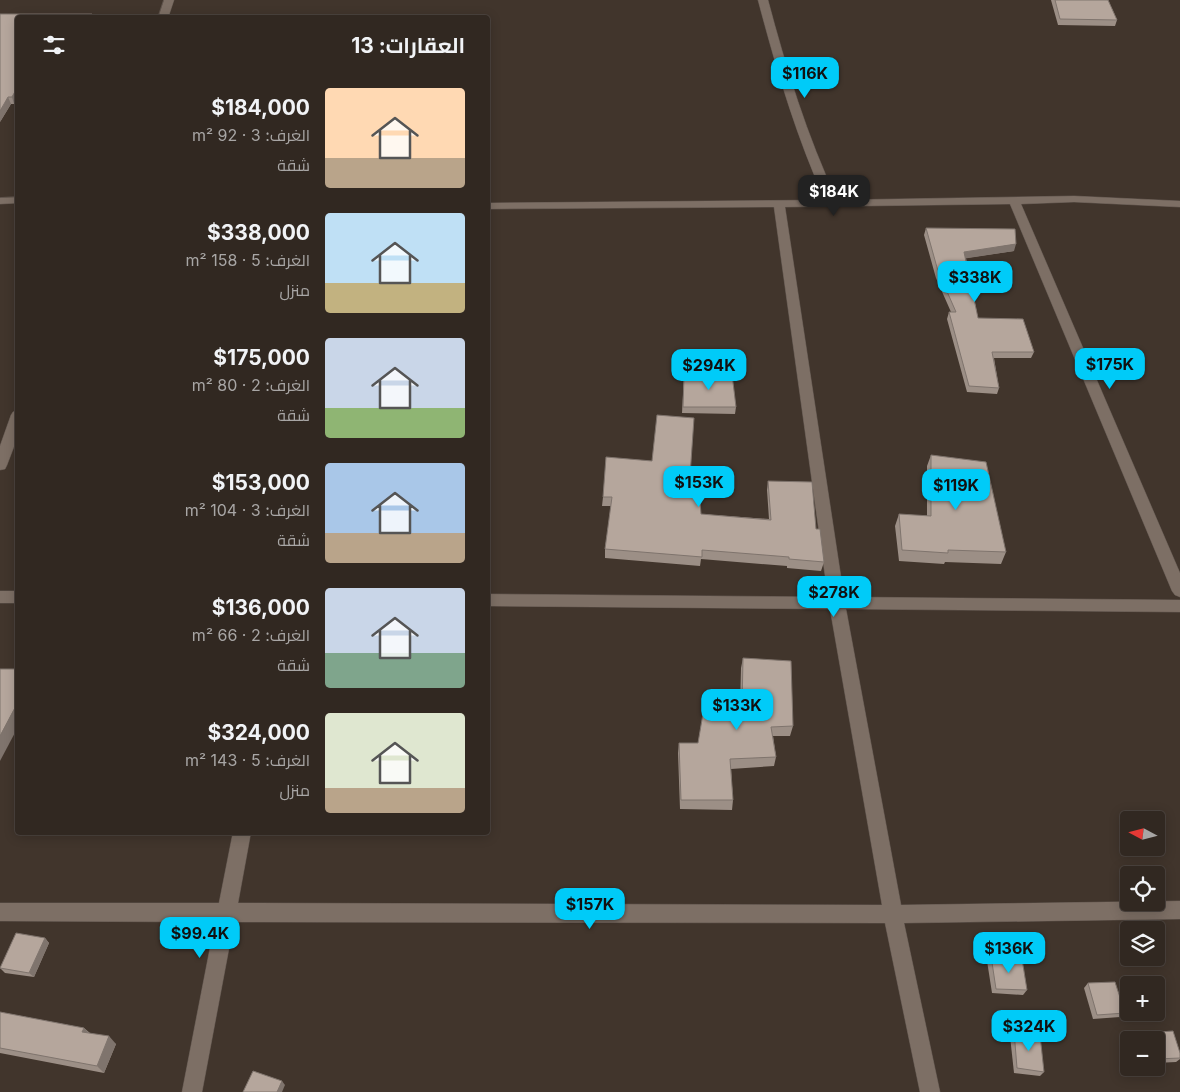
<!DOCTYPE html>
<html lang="ar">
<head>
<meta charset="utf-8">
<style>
  body { margin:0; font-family:Inter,Cairo,sans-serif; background:#3d342e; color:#f1f3f6; direction:rtl; height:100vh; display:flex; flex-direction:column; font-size:19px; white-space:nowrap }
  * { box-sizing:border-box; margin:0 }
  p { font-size:16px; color:#a8a6a5 }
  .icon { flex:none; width:28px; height:28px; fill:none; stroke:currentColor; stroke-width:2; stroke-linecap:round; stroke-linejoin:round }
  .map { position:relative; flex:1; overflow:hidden; direction:ltr }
  .drawer { position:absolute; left:15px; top:15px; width:475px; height:820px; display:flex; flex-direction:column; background:#312821; border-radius:5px; box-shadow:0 2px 12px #0003,0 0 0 1px #4c443f; direction:rtl }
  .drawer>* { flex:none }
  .needle { width:32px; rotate:277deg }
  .tools { position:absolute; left:1120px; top:811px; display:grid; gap:10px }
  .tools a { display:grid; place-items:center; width:45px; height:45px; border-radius:5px; background:#312821; box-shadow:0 2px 12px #0003,0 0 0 1px #4c443f; font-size:25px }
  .price { position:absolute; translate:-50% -42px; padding:0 11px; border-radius:10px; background:#00cbf8; color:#111; font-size:16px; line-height:32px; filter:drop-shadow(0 1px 2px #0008) }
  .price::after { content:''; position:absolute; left:50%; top:30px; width:15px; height:11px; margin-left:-8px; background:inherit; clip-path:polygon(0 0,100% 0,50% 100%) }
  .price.selected { background:#222; color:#fff }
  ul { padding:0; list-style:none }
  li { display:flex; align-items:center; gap:15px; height:125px; padding:0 25px }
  li span { display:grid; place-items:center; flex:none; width:140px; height:100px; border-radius:5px; color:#555 }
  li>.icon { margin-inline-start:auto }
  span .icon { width:60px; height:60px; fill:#fffc; stroke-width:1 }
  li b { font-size:21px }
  h2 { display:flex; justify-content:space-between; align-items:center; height:60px; padding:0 25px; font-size:21px }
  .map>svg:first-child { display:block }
</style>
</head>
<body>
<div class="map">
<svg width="1180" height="1092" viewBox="0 0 1180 1092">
  <rect width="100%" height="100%" fill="#41352c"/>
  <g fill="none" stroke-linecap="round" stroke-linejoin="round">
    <defs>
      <g id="minor">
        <path d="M164 0H174L168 18H158Z"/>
        <path d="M758 0H768C786 68 807 136 837 200L1074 196 1180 201V207L1074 202 1021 204 1180 573V597L1175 595 1172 591 1010 204 785 207 844 597 1180 600V612L846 609 901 905 1180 901V919L904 923 940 1092H920L885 923 234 922 202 1092H182L215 922 0 921V903H219L233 832H251L238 903 882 905 830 609 488 606V594L828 597 774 207 488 209V203L825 200C796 136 776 68 758 0Z"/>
        <path d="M18 197V203L0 204V198Z"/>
        <path d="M18 410V436L7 465 5 469 0 470V446L11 415 13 412Z"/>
        <rect x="0" y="591" width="18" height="12"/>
      </g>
    </defs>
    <use href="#minor" stroke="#5f544d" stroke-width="1"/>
    <use href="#minor" fill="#7d6f65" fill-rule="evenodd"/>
  </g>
  <g fill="#9c8f86">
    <path d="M1051 0H1108L1117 20 1115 26 1058 25Z"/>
    <path d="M18 18V97L14 104H11L0 122Z"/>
    <path d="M926 228 1014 251 966 258 978 318 1034 352 1031 358H994L999 388 997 394 967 392 947 319 949 312H951L936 278 924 235Z"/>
    <path d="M684 376 736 407 735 414 682 413Z"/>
    <path d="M931 455 1006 552 1001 564 945 562 944 564 899 561 895 526 899 514 927 516V466Z"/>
    <path d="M690 476 701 514 769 519 767 490 768 481 816 529 824 562 821 571 787 568V566L701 559 700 566 605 558V549L611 506H602L603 497Z"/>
    <path d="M743 658 793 726 790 736H773L776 757 774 766 731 769 733 800 732 810 680 809 678 753 679 743H698L740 707 741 668Z"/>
    <path d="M45 938 49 943 34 977 5 973 0 968Z"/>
    <path d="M991 956 1027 990 1023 995 992 993 987 961Z"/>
    <path d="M1088 983 1125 1013 1120 1017 1093 1019 1084 988Z"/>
    <path d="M0 1012 84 1028 90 1033 116 1044 104 1073 0 1053Z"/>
    <path d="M1014 1031 1044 1072 1040 1076 1014 1073 1010 1036Z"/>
    <path d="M1146 1033 1180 1053V1059L1176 1062 1156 1063V1040H1142L1141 1037Z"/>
  </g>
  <g fill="#7f746d">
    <path d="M17 86 18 97 14 104 12 97Z"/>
    <path d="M8 97 11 104 0 122V111Z"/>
    <path d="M1016 244 1014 251 962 259 964 252Z"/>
    <path d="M18 702V727L0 761V736Z"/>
    <path d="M45 938 49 943 34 977 29 973Z"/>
    <path d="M84 1028 92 1036 82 1032Z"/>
    <path d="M109 1036 116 1044 104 1073 97 1066Z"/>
    <path d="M282 1081 285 1085 282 1092H277Z"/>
  </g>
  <g fill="#b5a69c" stroke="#7f746d">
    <path d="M1055 0H1108L1117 20 1060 19Z"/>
    <path d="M0 14H92L90 18H18V86L12 97H8L0 111Z"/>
    <path d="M926 228 1015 229 1016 244 964 252 978 318 1023 319 1034 352H992L999 388 969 386 949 312H956L938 271Z"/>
    <path d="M732 374 736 407H683L684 376Z"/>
    <path d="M657 415 694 418 690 476H698L701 514 771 520 768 481 812 482 816 529H820L824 562 789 559V557L702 550V557L605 549 612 497H603L606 457 652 461Z"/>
    <path d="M931 455 986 462 1006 552 948 550V553L902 550 899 514 931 516Z"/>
    <path d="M743 658 791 661 793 726 771 727 776 757 730 759 733 800H681L679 743H698L705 702 742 708Z"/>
    <path d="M0 669H18V702L0 736Z"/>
    <path d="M16 933 45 938 29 973 0 968Z"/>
    <path d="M991 956 1022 959 1027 990 996 989Z"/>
    <path d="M1115 982 1125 1013 1097 1015 1088 983Z"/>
    <path d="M0 1012 84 1028 82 1032 109 1036 97 1066 0 1048Z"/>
    <path d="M1014 1031 1040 1035 1044 1072 1017 1068Z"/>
    <path d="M1173 1031 1180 1053V1058L1156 1059V1040H1148L1146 1033Z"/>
    <path d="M253 1071 282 1081 277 1092H243Z"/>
  </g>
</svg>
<div class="tools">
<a><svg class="needle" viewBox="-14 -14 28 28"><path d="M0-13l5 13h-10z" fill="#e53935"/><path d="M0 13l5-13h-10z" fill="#a8a6a5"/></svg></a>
<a><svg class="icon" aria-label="locate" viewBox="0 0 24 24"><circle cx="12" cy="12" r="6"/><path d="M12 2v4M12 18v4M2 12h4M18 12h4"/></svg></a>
<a><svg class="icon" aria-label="layers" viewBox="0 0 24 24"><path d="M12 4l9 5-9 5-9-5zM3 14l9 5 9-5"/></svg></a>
<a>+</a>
<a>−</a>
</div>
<b class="price" style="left:805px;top:99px">$116K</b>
<b class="price selected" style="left:834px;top:217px">$184K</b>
<b class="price" style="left:975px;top:303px">$338K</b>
<b class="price" style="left:1110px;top:390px">$175K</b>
<b class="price" style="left:709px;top:391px">$294K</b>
<b class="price" style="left:699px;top:508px">$153K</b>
<b class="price" style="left:956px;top:511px">$119K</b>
<b class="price" style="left:834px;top:618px">$278K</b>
<b class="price" style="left:737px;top:731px">$133K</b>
<b class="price" style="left:590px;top:930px">$157K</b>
<b class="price" style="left:200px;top:959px">$99.4K</b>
<b class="price" style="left:1009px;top:974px">$136K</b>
<b class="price" style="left:1029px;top:1052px">$324K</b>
<section class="drawer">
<h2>العقارات: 13<svg class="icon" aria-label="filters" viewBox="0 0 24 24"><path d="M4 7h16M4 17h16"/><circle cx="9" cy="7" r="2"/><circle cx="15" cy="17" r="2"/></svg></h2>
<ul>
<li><span style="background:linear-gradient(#ffd9b3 70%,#b9a48a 0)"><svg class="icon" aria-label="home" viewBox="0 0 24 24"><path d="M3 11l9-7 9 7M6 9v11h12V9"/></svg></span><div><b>$184,000</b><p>الغرف: 3 · 92 m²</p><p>شقة</p></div></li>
<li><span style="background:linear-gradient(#bfe0f5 70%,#c2b280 0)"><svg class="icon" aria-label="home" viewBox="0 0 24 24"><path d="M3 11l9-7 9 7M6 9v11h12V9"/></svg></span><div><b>$338,000</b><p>الغرف: 5 · 158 m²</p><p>منزل</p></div></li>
<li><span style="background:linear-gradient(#c9d6e8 70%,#8fb573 0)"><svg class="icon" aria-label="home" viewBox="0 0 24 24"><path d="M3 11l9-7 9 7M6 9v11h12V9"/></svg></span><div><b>$175,000</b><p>الغرف: 2 · 80 m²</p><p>شقة</p></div></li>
<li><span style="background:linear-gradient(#a9c7e8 70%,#b9a48a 0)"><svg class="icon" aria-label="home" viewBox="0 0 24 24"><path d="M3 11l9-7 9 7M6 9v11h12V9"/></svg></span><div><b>$153,000</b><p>الغرف: 3 · 104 m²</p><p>شقة</p></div></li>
<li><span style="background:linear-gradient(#c9d6e8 65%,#7fa58c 0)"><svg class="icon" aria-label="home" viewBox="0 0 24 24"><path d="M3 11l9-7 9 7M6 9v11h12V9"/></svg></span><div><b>$136,000</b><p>الغرف: 2 · 66 m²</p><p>شقة</p></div></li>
<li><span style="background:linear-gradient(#dfe7d0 75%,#b9a48a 0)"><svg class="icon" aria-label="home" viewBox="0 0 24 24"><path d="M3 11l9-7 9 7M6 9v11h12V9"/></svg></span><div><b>$324,000</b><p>الغرف: 5 · 143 m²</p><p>منزل</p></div></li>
</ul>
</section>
</div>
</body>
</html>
